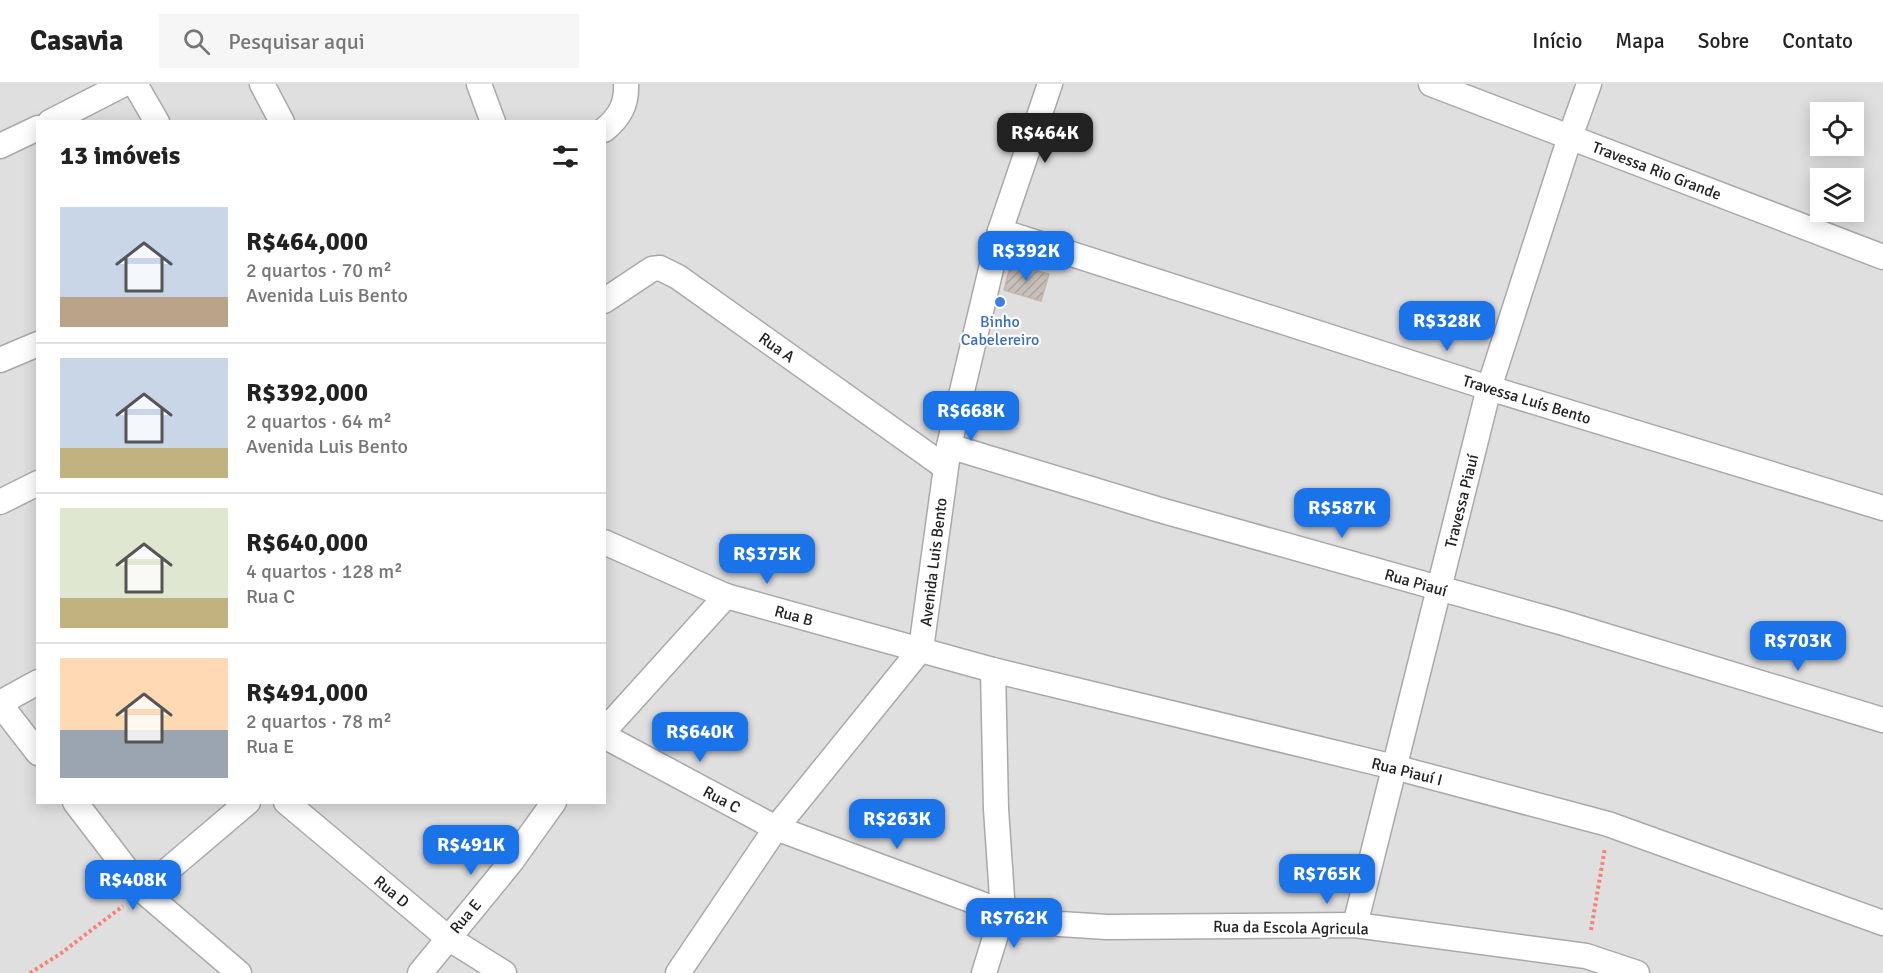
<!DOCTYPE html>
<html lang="pt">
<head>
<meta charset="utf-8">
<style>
  body { margin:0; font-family:Signika,sans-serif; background:#f6f6f6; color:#222; height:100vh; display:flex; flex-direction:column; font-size:22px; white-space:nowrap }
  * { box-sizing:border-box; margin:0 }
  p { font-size:20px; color:#767676 }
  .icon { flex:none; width:33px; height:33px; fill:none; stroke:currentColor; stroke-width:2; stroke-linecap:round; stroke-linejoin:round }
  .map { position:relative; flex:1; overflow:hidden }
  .drawer { position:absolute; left:36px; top:36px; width:570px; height:684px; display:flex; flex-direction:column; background:#fff; border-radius:0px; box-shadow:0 3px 15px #0003 }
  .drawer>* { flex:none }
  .fabs { position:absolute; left:1810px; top:18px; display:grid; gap:12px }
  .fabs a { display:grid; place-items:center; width:54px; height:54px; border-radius:0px; background:#fff; box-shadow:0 3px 15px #0003; font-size:30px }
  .price { position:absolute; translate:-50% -51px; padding:0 14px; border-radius:12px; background:#1a73e8; color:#fff; font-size:20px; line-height:39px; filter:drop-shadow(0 2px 3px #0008) }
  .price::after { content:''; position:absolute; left:50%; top:36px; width:18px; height:14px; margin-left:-9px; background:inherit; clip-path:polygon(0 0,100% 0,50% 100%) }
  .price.active { background:#222; color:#fff }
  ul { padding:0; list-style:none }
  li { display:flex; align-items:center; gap:18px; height:150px; padding:0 24px }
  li+li { border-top:2px solid #e0e0e0 }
  li span { display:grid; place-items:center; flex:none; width:168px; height:120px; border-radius:0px; color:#555 }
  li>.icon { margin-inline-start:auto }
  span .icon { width:72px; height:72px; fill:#fffc; stroke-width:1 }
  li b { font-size:26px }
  h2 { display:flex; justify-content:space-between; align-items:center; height:72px; padding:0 24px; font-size:26px }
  header { display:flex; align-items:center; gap:36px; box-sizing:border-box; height:84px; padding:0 30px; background:#fff; border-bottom:2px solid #e0e0e0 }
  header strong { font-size:28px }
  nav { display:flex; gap:33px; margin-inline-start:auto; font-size:21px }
  .search { width:420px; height:54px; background:#f6f6f6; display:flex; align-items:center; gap:15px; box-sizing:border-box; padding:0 21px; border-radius:0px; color:#767676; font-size:22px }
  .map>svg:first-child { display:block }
</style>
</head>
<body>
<header>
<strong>Casavia</strong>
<div class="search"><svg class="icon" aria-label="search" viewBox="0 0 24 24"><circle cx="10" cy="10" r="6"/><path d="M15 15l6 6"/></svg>Pesquisar aqui</div>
<nav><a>Início</a><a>Mapa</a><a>Sobre</a><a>Contato</a></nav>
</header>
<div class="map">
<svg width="1883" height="889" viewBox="0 0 1883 889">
  <defs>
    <pattern id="building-hatch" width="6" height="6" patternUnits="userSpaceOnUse" patternTransform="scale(1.5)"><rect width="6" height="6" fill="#c7bfb8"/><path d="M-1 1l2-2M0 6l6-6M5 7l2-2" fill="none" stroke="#aba49e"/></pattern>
  </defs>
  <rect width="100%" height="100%" fill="#f2efe9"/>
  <path fill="#e0dfdf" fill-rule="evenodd" d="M0 0H1883V889H0ZM1821 28H1854V62H1821ZM38 38H604V718H38ZM1821 94H1854V128H1821Z"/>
  <path fill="url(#building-hatch)" stroke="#c4b6ab" stroke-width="1.5" d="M1011 180 1049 190 1041 217 1004 206Z"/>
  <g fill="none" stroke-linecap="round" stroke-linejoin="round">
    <defs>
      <g id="street">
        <path d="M135 0 157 38"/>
        <path d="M262 0 282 38"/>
        <path d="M479 0 493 38"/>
        <path d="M1431 0 1883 173"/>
        <path d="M50 38 124 0"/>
        <path d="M604 46C620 33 627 20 626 0"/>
        <path d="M0 62 38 44"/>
        <path d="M1000 147 1489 304 1883 424"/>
        <path d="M604 217 652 185 660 184 678 193 945 383"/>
        <path d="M0 276 38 260"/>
        <path d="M949 362 1160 426 1560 538 1883 636"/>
        <path d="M0 418 38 399"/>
        <path d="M604 458 726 512 993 586 1394 683 1608 740 1883 839"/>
        <path d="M0 619 38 598"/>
        <path d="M0 620 38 669"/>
        <path d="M604 647 726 512"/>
        <path d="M604 652 776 744 1003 828 1060 840 1107 843 1355 841 1586 872 1637 889"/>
        <path d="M75 718 143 807 239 889"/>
        <path d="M286 718 448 854 504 889"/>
        <path d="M143 807 248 718"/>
        <path d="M1355 841 1489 304 1570 53 1589 0"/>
        <path d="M420 889 511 778 554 718"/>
        <path d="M678 889 776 744 921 565 949 362 1000 147 1050 0"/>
        <path d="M984 889 1003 828 996 725 993 586"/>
      </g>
    </defs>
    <use href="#street" stroke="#a9a9a9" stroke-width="27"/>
    <g stroke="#fa8072" stroke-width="4" stroke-dasharray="3 3" stroke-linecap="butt">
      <path d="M1591 846 1605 764"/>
      <path d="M30 889 60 870 123 822"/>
    </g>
    <use href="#street" stroke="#fff" stroke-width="24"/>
  </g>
  <circle fill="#3f7fe0" stroke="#fff" stroke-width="2" cx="1000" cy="218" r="6"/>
  <g text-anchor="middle" stroke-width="4.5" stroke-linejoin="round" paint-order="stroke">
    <g font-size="16" fill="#222" stroke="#fff">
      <text transform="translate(1657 86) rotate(21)" y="6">Travessa Rio Grande</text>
      <text transform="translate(777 263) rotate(35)" y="6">Rua A</text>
      <text transform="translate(1527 315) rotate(17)" y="6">Travessa Luís Bento</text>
      <text transform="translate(1461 417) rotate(-76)" y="6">Travessa Piauí</text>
      <text transform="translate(933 478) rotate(-83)" y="6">Avenida Luis Bento</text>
      <text transform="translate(1416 498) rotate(16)" y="6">Rua Piauí</text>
      <text transform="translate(794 531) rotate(15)" y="6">Rua B</text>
      <text transform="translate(1407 687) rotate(14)" y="6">Rua Piauí I</text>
      <text transform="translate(722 715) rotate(28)" y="6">Rua C</text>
      <text transform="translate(392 807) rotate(40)" y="6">Rua D</text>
      <text transform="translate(465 832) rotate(-50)" y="6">Rua E</text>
      <text transform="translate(1291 843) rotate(1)" y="6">Rua da Escola Agricula</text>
    </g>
    <g font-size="16" fill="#366cbe" stroke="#fff">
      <text x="1000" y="243">Binho<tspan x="1000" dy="18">Cabelereiro</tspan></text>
    </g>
  </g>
</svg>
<div class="fabs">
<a><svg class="icon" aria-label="locate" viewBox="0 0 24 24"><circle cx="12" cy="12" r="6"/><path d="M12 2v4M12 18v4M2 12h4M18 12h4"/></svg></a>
<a><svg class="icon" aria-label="layers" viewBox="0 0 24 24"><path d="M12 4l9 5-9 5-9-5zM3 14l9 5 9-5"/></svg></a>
</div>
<b class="price active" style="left:1045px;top:80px">R$464K</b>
<b class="price" style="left:1026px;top:198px">R$392K</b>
<b class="price" style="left:1447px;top:268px">R$328K</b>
<b class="price" style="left:971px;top:358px">R$668K</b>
<b class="price" style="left:1342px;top:455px">R$587K</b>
<b class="price" style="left:767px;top:501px">R$375K</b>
<b class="price" style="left:1798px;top:588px">R$703K</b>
<b class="price" style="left:700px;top:679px">R$640K</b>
<b class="price" style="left:897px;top:766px">R$263K</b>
<b class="price" style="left:471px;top:792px">R$491K</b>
<b class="price" style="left:1327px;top:821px">R$765K</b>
<b class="price" style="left:133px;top:827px">R$408K</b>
<b class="price" style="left:1014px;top:865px">R$762K</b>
<section class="drawer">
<h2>13 imóveis<svg class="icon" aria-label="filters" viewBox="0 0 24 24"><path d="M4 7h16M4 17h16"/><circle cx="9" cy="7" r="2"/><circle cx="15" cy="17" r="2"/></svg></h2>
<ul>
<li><span style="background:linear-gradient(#c9d6e8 75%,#b9a48a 0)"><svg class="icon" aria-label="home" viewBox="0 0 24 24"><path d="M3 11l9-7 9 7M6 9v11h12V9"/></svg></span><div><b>R$464,000</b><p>2 quartos · 70 m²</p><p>Avenida Luis Bento</p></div></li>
<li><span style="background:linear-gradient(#c9d6e8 75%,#c2b280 0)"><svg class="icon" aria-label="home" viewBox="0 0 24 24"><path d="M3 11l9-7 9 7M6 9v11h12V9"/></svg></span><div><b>R$392,000</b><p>2 quartos · 64 m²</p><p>Avenida Luis Bento</p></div></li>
<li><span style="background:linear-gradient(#dfe7d0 75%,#c2b280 0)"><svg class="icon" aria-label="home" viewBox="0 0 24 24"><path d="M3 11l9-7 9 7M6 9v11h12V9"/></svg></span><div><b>R$640,000</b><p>4 quartos · 128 m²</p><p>Rua C</p></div></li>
<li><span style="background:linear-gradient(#ffd9b3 60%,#9aa5b1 0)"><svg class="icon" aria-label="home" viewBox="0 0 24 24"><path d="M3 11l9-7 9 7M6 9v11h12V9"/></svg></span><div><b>R$491,000</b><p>2 quartos · 78 m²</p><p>Rua E</p></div></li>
</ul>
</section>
</div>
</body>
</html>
